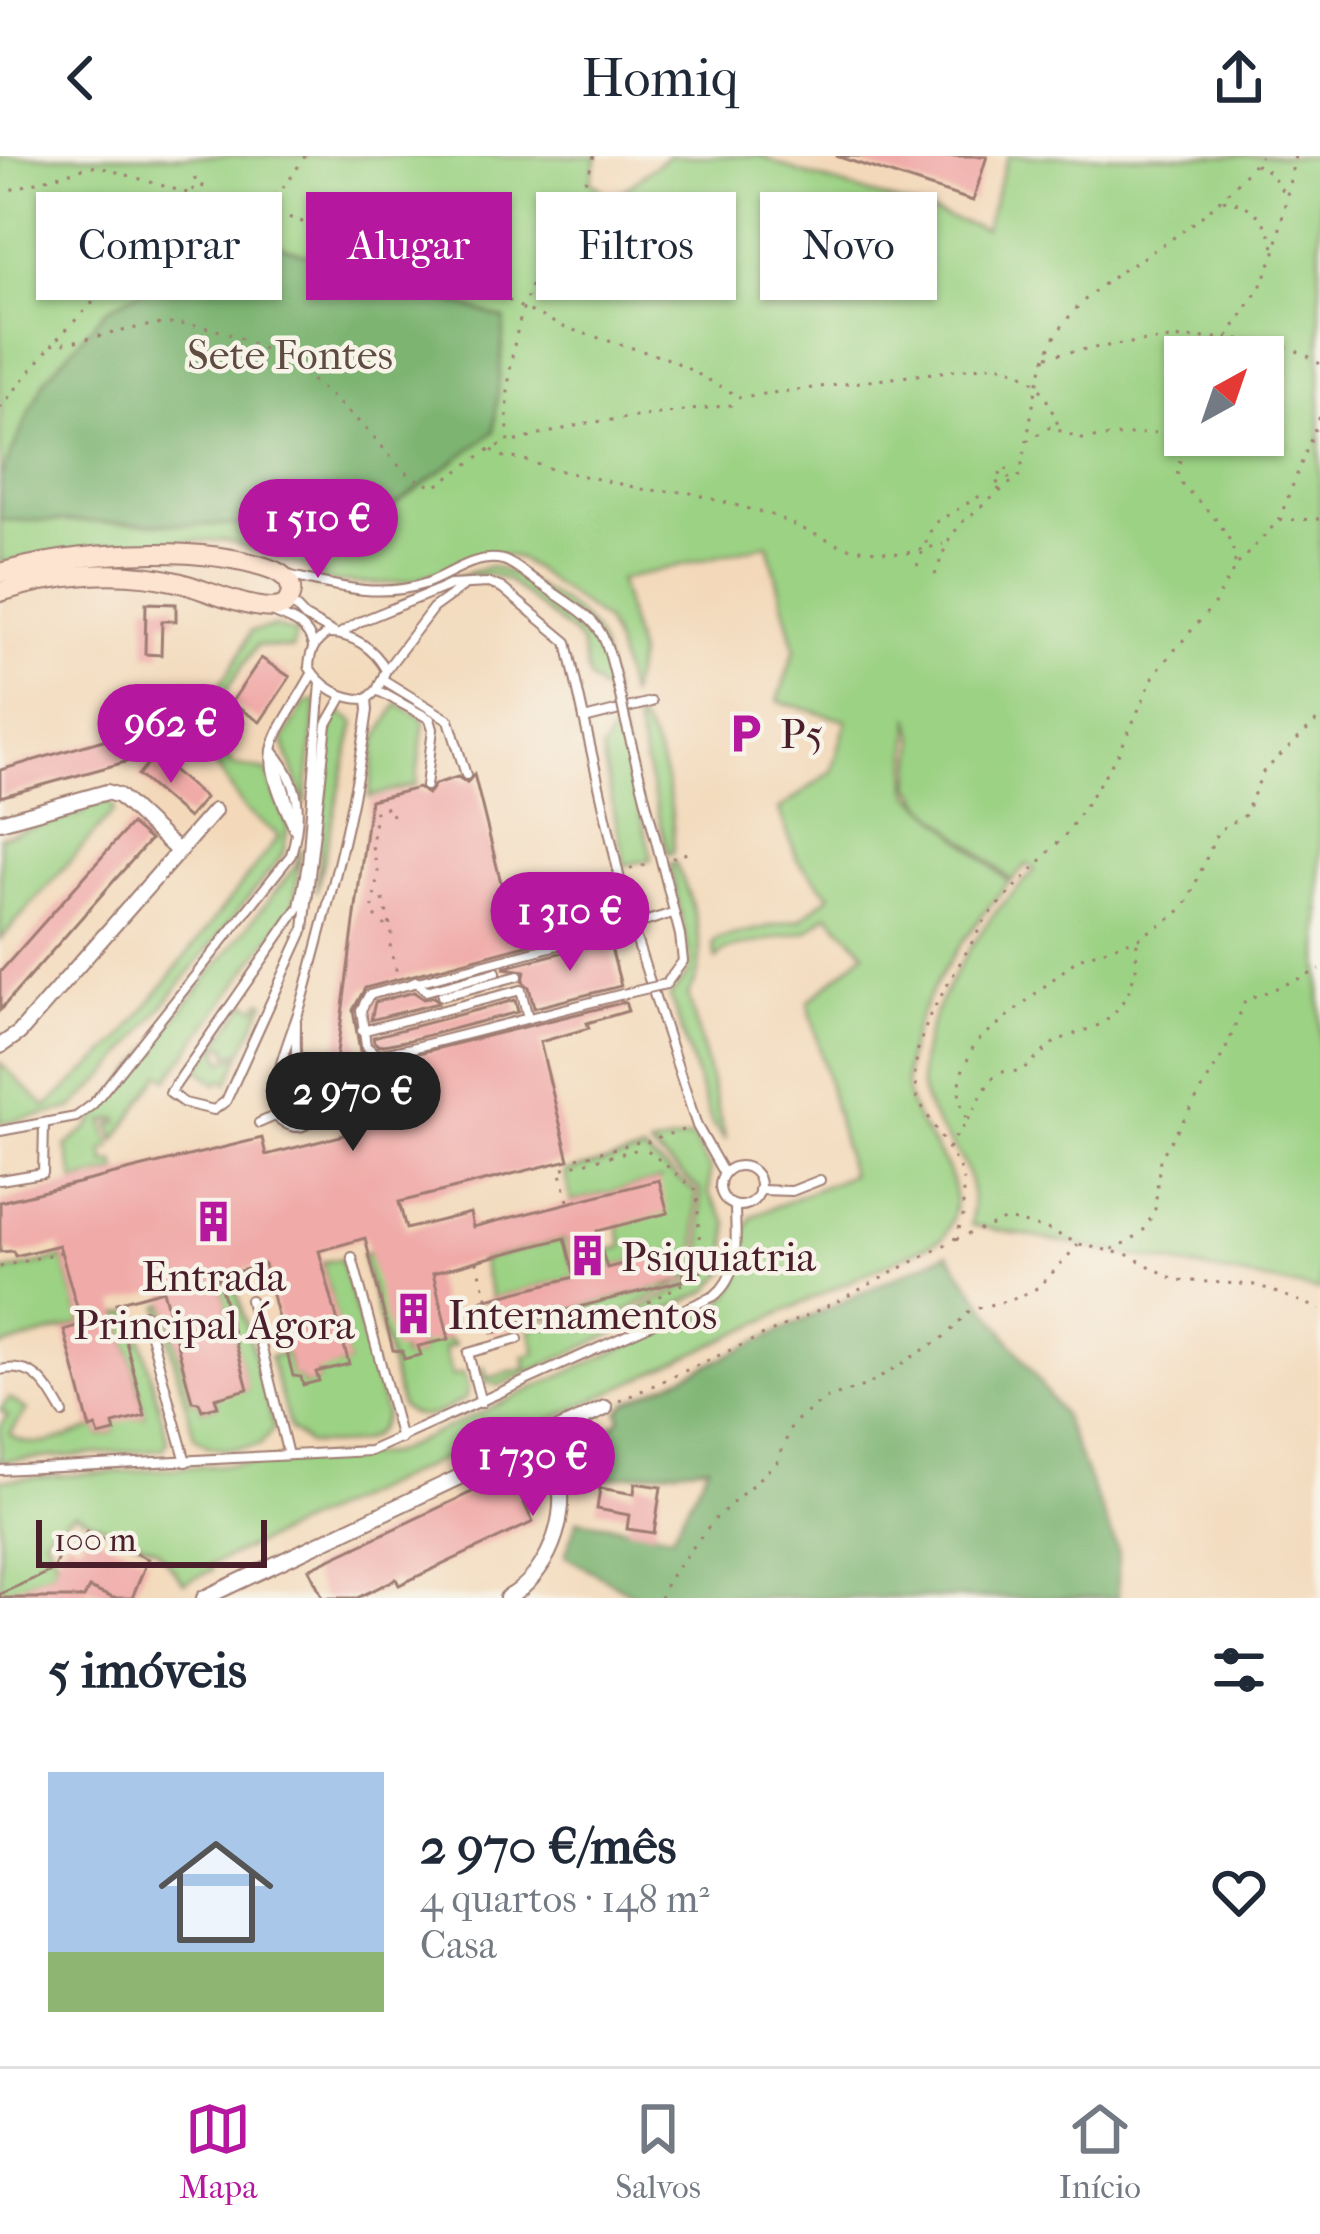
<!DOCTYPE html>
<html lang="pt">
<head>
<meta charset="utf-8">
<style>
  body { margin:0; font-family:"IM FELL French Canon",serif; background:#f6f6f7; color:#1f2937; height:100vh; display:flex; flex-direction:column; font-size:45px; white-space:nowrap }
  * { box-sizing:border-box; margin:0 }
  p { font-size:39px; color:#747a83 }
  .icon { flex:none; width:66px; height:66px; fill:none; stroke:currentColor; stroke-width:2; stroke-linecap:round; stroke-linejoin:round }
  .map { position:relative; height:1442px; overflow:hidden }
  .drawer { display:flex; flex-direction:column; background:#fff; flex:1 }
  .drawer>* { flex:none }
  .hud { position:absolute; left:36px; top:36px; width:1248px; height:108px; display:flex; gap:24px }
  .needle { width:78px; rotate:40deg }
  .fabs { position:absolute; left:1164px; top:180px; display:grid; gap:24px }
  .fabs a { display:grid; place-items:center; width:120px; height:120px; border-radius:0px; background:#fff; box-shadow:0 3px 9px #0004; font-size:60px }
  .scale { position:absolute; left:36px; bottom:30px; width:231px; box-sizing:border-box; padding-left:12px; border:6px solid #4a1f2b; border-top:0; font-size:33px; line-height:42px; white-space:nowrap; color:#4a1f2b; -webkit-text-stroke:9px #f7f3e8; paint-order:stroke }
  .price { position:absolute; translate:-50% -102px; padding:0 27px; border-radius:42px; background:#b5179e; color:#fff; font-size:39px; line-height:78px; filter:drop-shadow(0 3px 6px #0008) }
  .price::after { content:''; position:absolute; left:50%; top:72px; width:36px; height:27px; margin-left:-18px; background:inherit; clip-path:polygon(0 0,100% 0,50% 100%) }
  .price.current { background:#222; color:#fff }
  ul { padding:0; list-style:none }
  li { display:flex; align-items:center; gap:36px; height:300px; padding:0 48px }
  li span { display:grid; place-items:center; flex:none; width:336px; height:240px; border-radius:0px; color:#555 }
  li>.icon { margin-inline-start:auto }
  span .icon { width:144px; height:144px; fill:#fffc; stroke-width:1 }
  li b { font-size:51px }
  h2 { display:flex; justify-content:space-between; align-items:center; height:144px; padding:0 48px; font-size:51px }
  .pill { padding:0 42px; border-radius:0px; background:#fff; box-shadow:0 3px 9px #0004; font-size:42px; line-height:108px }
  .pill.current { background:#b5179e; color:#fff }
  header { display:flex; justify-content:space-between; align-items:center; height:156px; padding:0 48px; background:#fff; font-size:54px; font-weight:600 }
  .dock { display:flex; justify-content:space-around; align-items:center; height:168px; border-top:3px solid #e0e1e3; background:#fff; font-size:33px; color:#747a83 }
  .dock a { display:grid; justify-items:center; gap:6px }
  .dock .current { color:#b5179e }
  .map>svg:first-child { display:block }
</style>
</head>
<body>
<header><svg class="icon" aria-label="back" viewBox="0 0 24 24"><path d="M15 5l-7 7 7 7"/></svg>Homiq<svg class="icon" aria-label="share" viewBox="0 0 24 24"><path d="M12 15V3M7 8l5-5 5 5M5 13v7h14v-7"/></svg></header>
<div class="map">
<svg width="1320" height="1442" viewBox="0 0 1320 1442">
  <rect width="100%" height="100%" fill="#f7f3e8"/>
  <filter id="ink" filterUnits="userSpaceOnUse"><feTurbulence type="fractalNoise" baseFrequency=".00833" numOctaves="2"/><feDisplacementMap in="SourceGraphic" scale="24" xChannelSelector="R" yChannelSelector="G"/><feConvolveMatrix kernelMatrix="1 2 1 2 8 2 1 2 1" color-interpolation-filters="sRGB"/></filter>
  <filter id="wash" filterUnits="userSpaceOnUse"><feTurbulence type="fractalNoise" baseFrequency=".004" numOctaves="4" result="noise"/><feDisplacementMap in="SourceGraphic" scale="48" xChannelSelector="R" yChannelSelector="G"/><feGaussianBlur stdDeviation="2.7" result="paint"/><feColorMatrix in="noise" values="0 0 0 0 0 0 0 0 0 0 0 0 0 0 0 0 0 1.4 0 .05"/><feComposite in="paint" operator="in"/></filter>
  <g filter="url(#wash)">
    <rect width="100%" height="100%" fill="#f3d9ba"/>
    <g fill="#9cd284" stroke="#737858" stroke-width="3" fill-rule="evenodd">
      <path d="M0 0H597L591 25 612 43 668 0H761L796 15 985 73 1008 0H1320V1135L971 1069C980 996 944 998 924 942 906 895 958 808 985 770 999 750 1018 733 1035 714L1027 708 1012 725 927 652 911 629 916 586 910 560 908 631 912 639 1009 726C967 777 901 861 906 929 910 984 983 1017 943 1082L502 1286 497 1278 210 1409 212 1414 184 1427 157 1393 74 1357 44 1380 57 1404 53 1414 0 1438V1324L390 1298 721 1147C757 1116 731 1092 753 1060L851 1019 808 846 865 796 828 758 807 775 725 794 716 803 713 789 716 783 801 763 830 739 798 705 779 654 832 615 847 565 778 545 795 493 768 388 619 424 638 500 629 541 616 490 605 465 520 403C471 388 456 415 412 424 383 430 347 427 318 424L322 417 225 384 111 388 0 407ZM1185 201H1263V279H1185Z"/>
      <path d="M490 410C520 419 580 451 596 479 606 498 608 524 613 545L589 523 581 488 574 479 507 424 489 418 453 422Z"/>
      <path d="M275 471 296 477 292 493 257 489 207 563 232 609 267 615 288 670 283 698 112 914 71 953 0 967V907L46 951 120 885 279 680 245 654 192 571 239 500 251 475Z"/>
      <path d="M317 544 305 650 283 585 305 547Z"/>
      <path d="M398 547 424 564 416 629 369 641 376 585Z"/>
      <path d="M338 556 355 566 316 736 331 571Z"/>
      <path d="M634 560C665 589 675 655 673 697L668 698Z"/>
      <path d="M618 565 652 703 625 709 602 595Z"/>
      <path d="M108 645 115 654 0 784V681L84 657 89 649Z"/>
      <path d="M301 692 294 747 278 771 168 923 160 918 115 985 111 968 119 966 118 962 104 965 111 992 103 994 106 1008 115 1006 118 1015 75 1025 66 990 87 973 295 711Z"/>
      <path d="M675 706C692 742 714 804 688 838L726 984 712 968 670 840 689 817 691 805 670 708Z"/>
      <path d="M262 844 265 846 242 896 229 899 226 889 218 891 222 905 240 900 228 927 222 923 217 928 199 914 247 846 256 852Z"/>
      <path d="M692 981 710 1013 709 1038 728 1067 727 1114 710 1134 500 1229 487 1227 480 1218 484 1212 488 1222 527 1212 524 1201 536 1197 530 1172 543 1169 604 1173 704 1120 700 1034 650 991Z"/>
      <path d="M644 996 695 1036 698 1117 603 1167 540 1161 685 1124 680 1106 668 1109 665 1097 607 1112 602 1096 623 1091 618 1070 659 1024 571 1046 565 1016Z"/>
      <path d="M565 1082 575 1121 492 1142 481 1104Z"/>
      <path d="M369 1096 403 1202 420 1199 418 1187 449 1183 455 1189 444 1193 452 1220 463 1217 468 1232 465 1243C443 1254 422 1272 401 1250L362 1098Z"/>
      <path d="M63 1102 82 1168 0 1191V1117Z"/>
      <path d="M341 1103 385 1257C379 1295 339 1287 308 1288L290 1273 270 1201 287 1197 293 1220 301 1221 303 1229 318 1225 316 1214 348 1208 322 1106Z"/>
      <path d="M235 1129 274 1272 260 1289C235 1292 213 1300 194 1280L160 1150 166 1148 192 1245 199 1246 202 1254 217 1250 214 1239 247 1233 221 1133Z"/>
      <path d="M134 1156 168 1285 163 1293 0 1305V1271L8 1260 0 1254 9 1242 27 1254 10 1278C35 1299 69 1279 96 1271L100 1280 114 1276 112 1265 145 1260 119 1158Z"/>
    </g>
    <g fill="#7db472" stroke="#646a4e" stroke-width="3">
      <path d="M256 82 505 163 494 276 354 380 302 371 0 364V322L44 225 107 153 208 98Z"/>
      <path d="M948 1097 1061 1257 1118 1394V1442H640L565 1400 577 1364 672 1379 708 1309 577 1326 570 1301C581 1278 607 1281 621 1262L618 1256 628 1246Z"/>
    </g>
    <g id="blocks">
      <g fill="#f0aaa8">
        <path d="M836 0H987L973 45Z"/>
        <path d="M146 447 176 448V465H162L161 499 145 498Z"/>
        <path d="M261 502 290 521 260 566 231 547Z"/>
        <path d="M120 579 129 605 0 641V614Z"/>
        <path d="M155 599 205 642 188 662 138 619Z"/>
        <path d="M474 618 510 763 599 743 605 768 365 832 353 854 360 895 379 907 625 846 628 855 587 867 589 872 540 886 569 1004 399 1046 406 1073 470 1057 473 1071 659 1024 668 1057 597 1075 602 1096 607 1112 665 1097 668 1109 680 1106 685 1124 516 1167 517 1171 492 1177 483 1144 575 1121 565 1082 476 1105 433 1117 449 1183 418 1190 421 1199 404 1203 402 1195 393 1194 365 1082 319 1095 349 1208 316 1216 319 1225 303 1229 301 1221 293 1220 264 1108 218 1121 248 1233 215 1242 218 1250 202 1254 199 1246 192 1245 163 1134 116 1147 145 1260 113 1268 115 1276 99 1280 96 1271 90 1273 64 1174 82 1168 59 1089 15 1100 13 1095 0 1096V1046L262 982 266 999 345 979 335 939V912L370 644 418 632 428 638 435 628 458 621 467 627Z"/>
        <path d="M131 668 150 684 0 854V816Z"/>
        <path d="M609 784 621 830 534 852 529 831 523 826 525 815 503 812Z"/>
        <path d="M414 836 423 843 434 841 438 847 371 864 375 846Z"/>
        <path d="M515 844 518 856 410 884 379 890 374 886 373 881Z"/>
        <path d="M510 1318 533 1366 399 1429 396 1423 357 1442H323L309 1413Z"/>
        <path d="M635 1327 661 1331 654 1377 627 1373 629 1359 597 1353 600 1332 634 1338Z"/>
        <path d="M87 1375 148 1403 132 1442H113L89 1432 84 1442H0V1438L53 1414 66 1382 80 1389Z"/>
      </g>
    </g>
  </g>
  <g filter="url(#ink)">
    <use href="#blocks" fill-opacity="0" stroke="#9e7c72" stroke-width="3"/>
    <g fill="none" stroke-linecap="round" stroke-linejoin="round">
      <defs>
        <g id="lane">
          <path d="M287 419C331 429 378 443 424 428 449 420 474 397 503 404 516 408 530 422 542 429 608 473 602 467 621 544"/>
          <path d="M289 444 305 461 334 477"/>
          <path d="M274 457C292 464 308 469 313 490"/>
          <path d="M341 477 359 466 450 429 489 427 502 432 567 486 627 755 697 970 724 1018"/>
          <path d="M386 514C374 492 352 477 327 478 314 487 310 495 309 511 321 531 343 544 367 543L377 534 386 514 433 452 462 431"/>
          <path d="M382 523 449 564 466 619"/>
          <path d="M321 526 307 708 299 751 170 937 184 947 214 954 226 945 304 773 327 568 343 540"/>
          <path d="M377 534 430 563 433 573 426 630"/>
          <path d="M584 563 651 546"/>
          <path d="M625 563 680 779 683 805 666 828"/>
          <path d="M274 601 295 667"/>
          <path d="M294 673C254 588 271 592 312 518"/>
          <path d="M647 765 673 757"/>
          <path d="M607 776 369 839 361 854 366 890 377 899 412 892 623 838"/>
          <path d="M415 825 426 835 496 816"/>
          <path d="M442 840 518 820"/>
          <path d="M296 866C296 880 295 893 297 907 300 924 328 960 303 970 292 974 283 966 275 960 270 919 294 876 305 835 330 742 355 650 368 554L367 543"/>
          <path d="M362 875 521 834 528 862"/>
          <path d="M259 967 275 960"/>
          <path d="M0 975 76 961 93 948 291 699C303 657 301 628 272 594"/>
          <circle cx="740" cy="1030" r="20"/>
          <path d="M0 1024 43 1017 44 968"/>
          <path d="M759 1034 792 1035 820 1024"/>
          <path d="M352 1101 401 1283"/>
          <path d="M250 1144 288 1299"/>
          <path d="M145 1158 186 1306"/>
          <path d="M0 1214C35 1206 47 1230 63 1257"/>
          <path d="M481 1247 468 1197 518 1183"/>
          <path d="M0 1314 370 1295 714 1140C742 1118 735 1081 735 1050"/>
        </g>
        <g id="street">
          <path d="M0 666 107 636 119 640 178 695"/>
          <path d="M0 890 19 877 214 655"/>
          <path d="M204 1442 605 1252"/>
          <path d="M507 1442C547 1421 570 1362 558 1318 555 1307 547 1295 542 1284"/>
        </g>
        <path id="secondary" d="M0 417C74 396 192 388 265 411 285 417 300 430 285 449 263 461 203 432 177 426 120 412 55 418 0 436"/>
      </defs>
      <use href="#lane" stroke="#9e7c72" stroke-width="12"/>
      <use href="#street" stroke="#9e7c72" stroke-width="18"/>
      <use href="#secondary" stroke="#9e7c72" stroke-width="22"/>
      <g stroke="#9e7c72" stroke-width="3" stroke-dasharray="3 9" stroke-linecap="butt">
        <path d="M305 0 288 26 262 52 214 83 119 120 51 189C82 185 111 177 141 171 227 154 303 212 360 267 389 293 395 318 435 331L490 293 507 287"/>
        <path d="M594 0C585 35 567 59 549 91 518 146 502 224 509 287L587 267 731 249 740 241 997 209C1040 219 1043 235 1060 273"/>
        <path d="M1255 8 1270 16 1285 39"/>
        <circle cx="197" cy="29" r="6"/>
        <path d="M0 37 90 10 107 13 224 48 262 52 444 115"/>
        <path d="M1223 44C1255 48 1267 64 1275 95"/>
        <circle cx="450" cy="117" r="6"/>
        <path d="M456 119 493 129 512 147 566 172 672 204 738 240"/>
        <path d="M1047 200C1117 187 1262 163 1320 208"/>
        <path d="M1215 201 1263 126 1275 96 1295 0"/>
        <path d="M0 252 50 191"/>
        <path d="M1186 281 1177 315 1180 326C1203 353 1236 373 1235 411"/>
        <path d="M1027 285 1050 271 1082 283 1164 276 1185 279"/>
        <path d="M492 294 508 303 519 302 548 312 647 334 687 336 772 359 843 391 903 398 943 388"/>
        <path d="M1006 312 1012 320 1005 324 1000 318Z"/>
        <path d="M1000 334 993 330 1003 323"/>
        <path d="M1280 364 1320 363"/>
        <path d="M917 410 933 368 978 341H987"/>
        <path d="M935 419 947 387 961 367 1019 320C1032 274 1031 228 1053 185 1082 130 1140 107 1187 72 1215 51 1238 27 1260 0"/>
        <path d="M392 660 390 651 376 654 372 690 378 715 372 757 392 776 390 792 398 821"/>
        <path d="M672 702 687 697"/>
        <path d="M630 713 650 708"/>
        <path d="M383 743 392 776"/>
        <path d="M512 746 609 719"/>
        <path d="M968 964 991 923 1001 916 1021 915 1056 885 1102 868 1114 858 1128 838 1136 813 1137 783"/>
        <path d="M948 992 967 965 959 943 961 918 975 887 1079 802 1137 783 1176 759 1188 745 1218 675 1245 659 1263 616 1320 562"/>
        <path d="M577 1002 647 984"/>
        <path d="M568 1045 560 1013 643 992"/>
        <path d="M956 1083 1007 1063 1047 1073 1079 1088 1128 1099 1176 1124 1257 1129 1320 1153"/>
        <path d="M1112 1093 1130 1085 1146 1072 1155 1053 1160 1003 1225 895 1245 845 1320 814"/>
        <path d="M477 1105 497 1178"/>
        <path d="M0 1111 61 1096"/>
        <path d="M523 1171 542 1165 603 1170 701 1118 697 1035 645 992 649 984 683 974"/>
        <path d="M619 1245 834 1147 954 1084 963 1063V1018L917 942 915 918 917 896 930 859 986 762 1068 676 1120 595 1155 517 1215 447 1235 411 1279 364 1320 260"/>
        <path d="M660 1442 667 1425 713 1365 778 1305 792 1268 825 1243 867 1229 946 1180 970 1154 1017 1142 1039 1131 1079 1088"/>
      </g>
      <use href="#lane" stroke="#fff" stroke-width="8"/>
      <use href="#street" stroke="#fff" stroke-width="14"/>
      <use href="#secondary" stroke="#fde4d0" stroke-width="18"/>
      <defs>
        <g id="lane-bridge">
          <path d="M621 544 625 563"/>
          <path d="M607 776 647 765"/>
          <path d="M623 838 666 828"/>
        </g>
      </defs>
      <use href="#lane-bridge" stroke="#9e7c72" stroke-width="12" stroke-linecap="butt"/>
      <use href="#lane-bridge" stroke="#fff" stroke-width="8"/>
    </g>
  </g>
  <defs>
    <symbol id="parking-bare" viewBox="-9 -9 18 18"><path d="M-3.5-5.5H1a3.5 3.5 0 0 1 0 7H-1V5.5H-3.5ZM-1-3.4V-.6H.8a1.4 1.4 0 0 0 0-2.8Z" fill="#b5179e" stroke="#f7f3e8" stroke-width="2.5" paint-order="stroke"/></symbol>
    <symbol id="building-bare" viewBox="-9 -9 18 18"><path d="M-4-6H4V6H1V3H-1V6H-4ZM-2.5-4.3h1.7v1.8h-1.7ZM.8-4.3h1.7v1.8H.8ZM-2.5-1h1.7V.8h-1.7ZM.8-1h1.7V.8H.8Z" fill="#b5179e" stroke="#f7f3e8" stroke-width="2.5" paint-order="stroke"/></symbol>
  </defs>
  <g fill-rule="evenodd">
    <use href="#parking-bare" x="716" y="548" width="59" height="59"/>
    <use href="#building-bare" x="184" y="1036" width="59" height="59"/>
    <use href="#building-bare" x="558" y="1070" width="59" height="59"/>
    <use href="#building-bare" x="384" y="1128" width="59" height="59"/>
  </g>
  <g text-anchor="middle" stroke-width="9" stroke-linejoin="round" paint-order="stroke">
    <g font-size="42" fill="#5e4c41" stroke="#f7f3e8">
      <text x="290" y="213">Sete Fontes</text>
    </g>
    <g font-size="42" fill="#4a1f2b" stroke="#f7f3e8" text-anchor="start">
      <text x="780" y="592">P5</text>
      <text x="621" y="1115">Psiquiatria</text>
      <text x="214" y="1135" text-anchor="middle">Entrada<tspan x="214" dy="48">Principal Ágora</tspan></text>
      <text x="448" y="1173">Internamentos</text>
    </g>
  </g>
</svg>
<div class="fabs">
<a><svg class="needle" viewBox="-14 -14 28 28"><path d="M0-13l5 13h-10z" fill="#e53935"/><path d="M0 13l5-13h-10z" fill="#747a83"/></svg></a>
</div>
<div class="scale">100 m</div>
<b class="price" style="left:318px;top:425px">1 510 €</b>
<b class="price" style="left:171px;top:630px">962 €</b>
<b class="price" style="left:570px;top:818px">1 310 €</b>
<b class="price current" style="left:353px;top:998px">2 970 €</b>
<b class="price" style="left:533px;top:1363px">1 730 €</b>
<div class="hud">
<a class="pill">Comprar</a>
<a class="pill current">Alugar</a>
<a class="pill">Filtros</a>
<a class="pill">Novo</a>
</div>
</div>
<section class="drawer">
<h2>5 imóveis<svg class="icon" aria-label="filters" viewBox="0 0 24 24"><path d="M4 7h16M4 17h16"/><circle cx="9" cy="7" r="2"/><circle cx="15" cy="17" r="2"/></svg></h2>
<ul>
<li><span style="background:linear-gradient(#a9c7e8 75%,#8fb573 0)"><svg class="icon" aria-label="home" viewBox="0 0 24 24"><path d="M3 11l9-7 9 7M6 9v11h12V9"/></svg></span><div><b>2 970 €/mês</b><p>4 quartos · 148 m²</p><p>Casa</p></div><svg class="icon" aria-label="heart" viewBox="0 0 24 24"><path d="M12 20l-8-8c-3-5 5-10 8-4 3-6 11-1 8 4z"/></svg></li>
</ul>
</section>
<nav class="dock">
<a class="current"><svg class="icon" aria-label="map" viewBox="0 0 24 24"><path d="M3 6l6-2 6 2 6-2v14l-6 2-6-2-6 2zM9 4v14M15 6v14"/></svg>Mapa</a>
<a><svg class="icon" aria-label="saved" viewBox="0 0 24 24"><path d="M7 4h10v16l-5-4-5 4z"/></svg>Salvos</a>
<a><svg class="icon" aria-label="home" viewBox="0 0 24 24"><path d="M3 11l9-7 9 7M6 9v11h12V9"/></svg>Início</a>
</nav>
</body>
</html>
